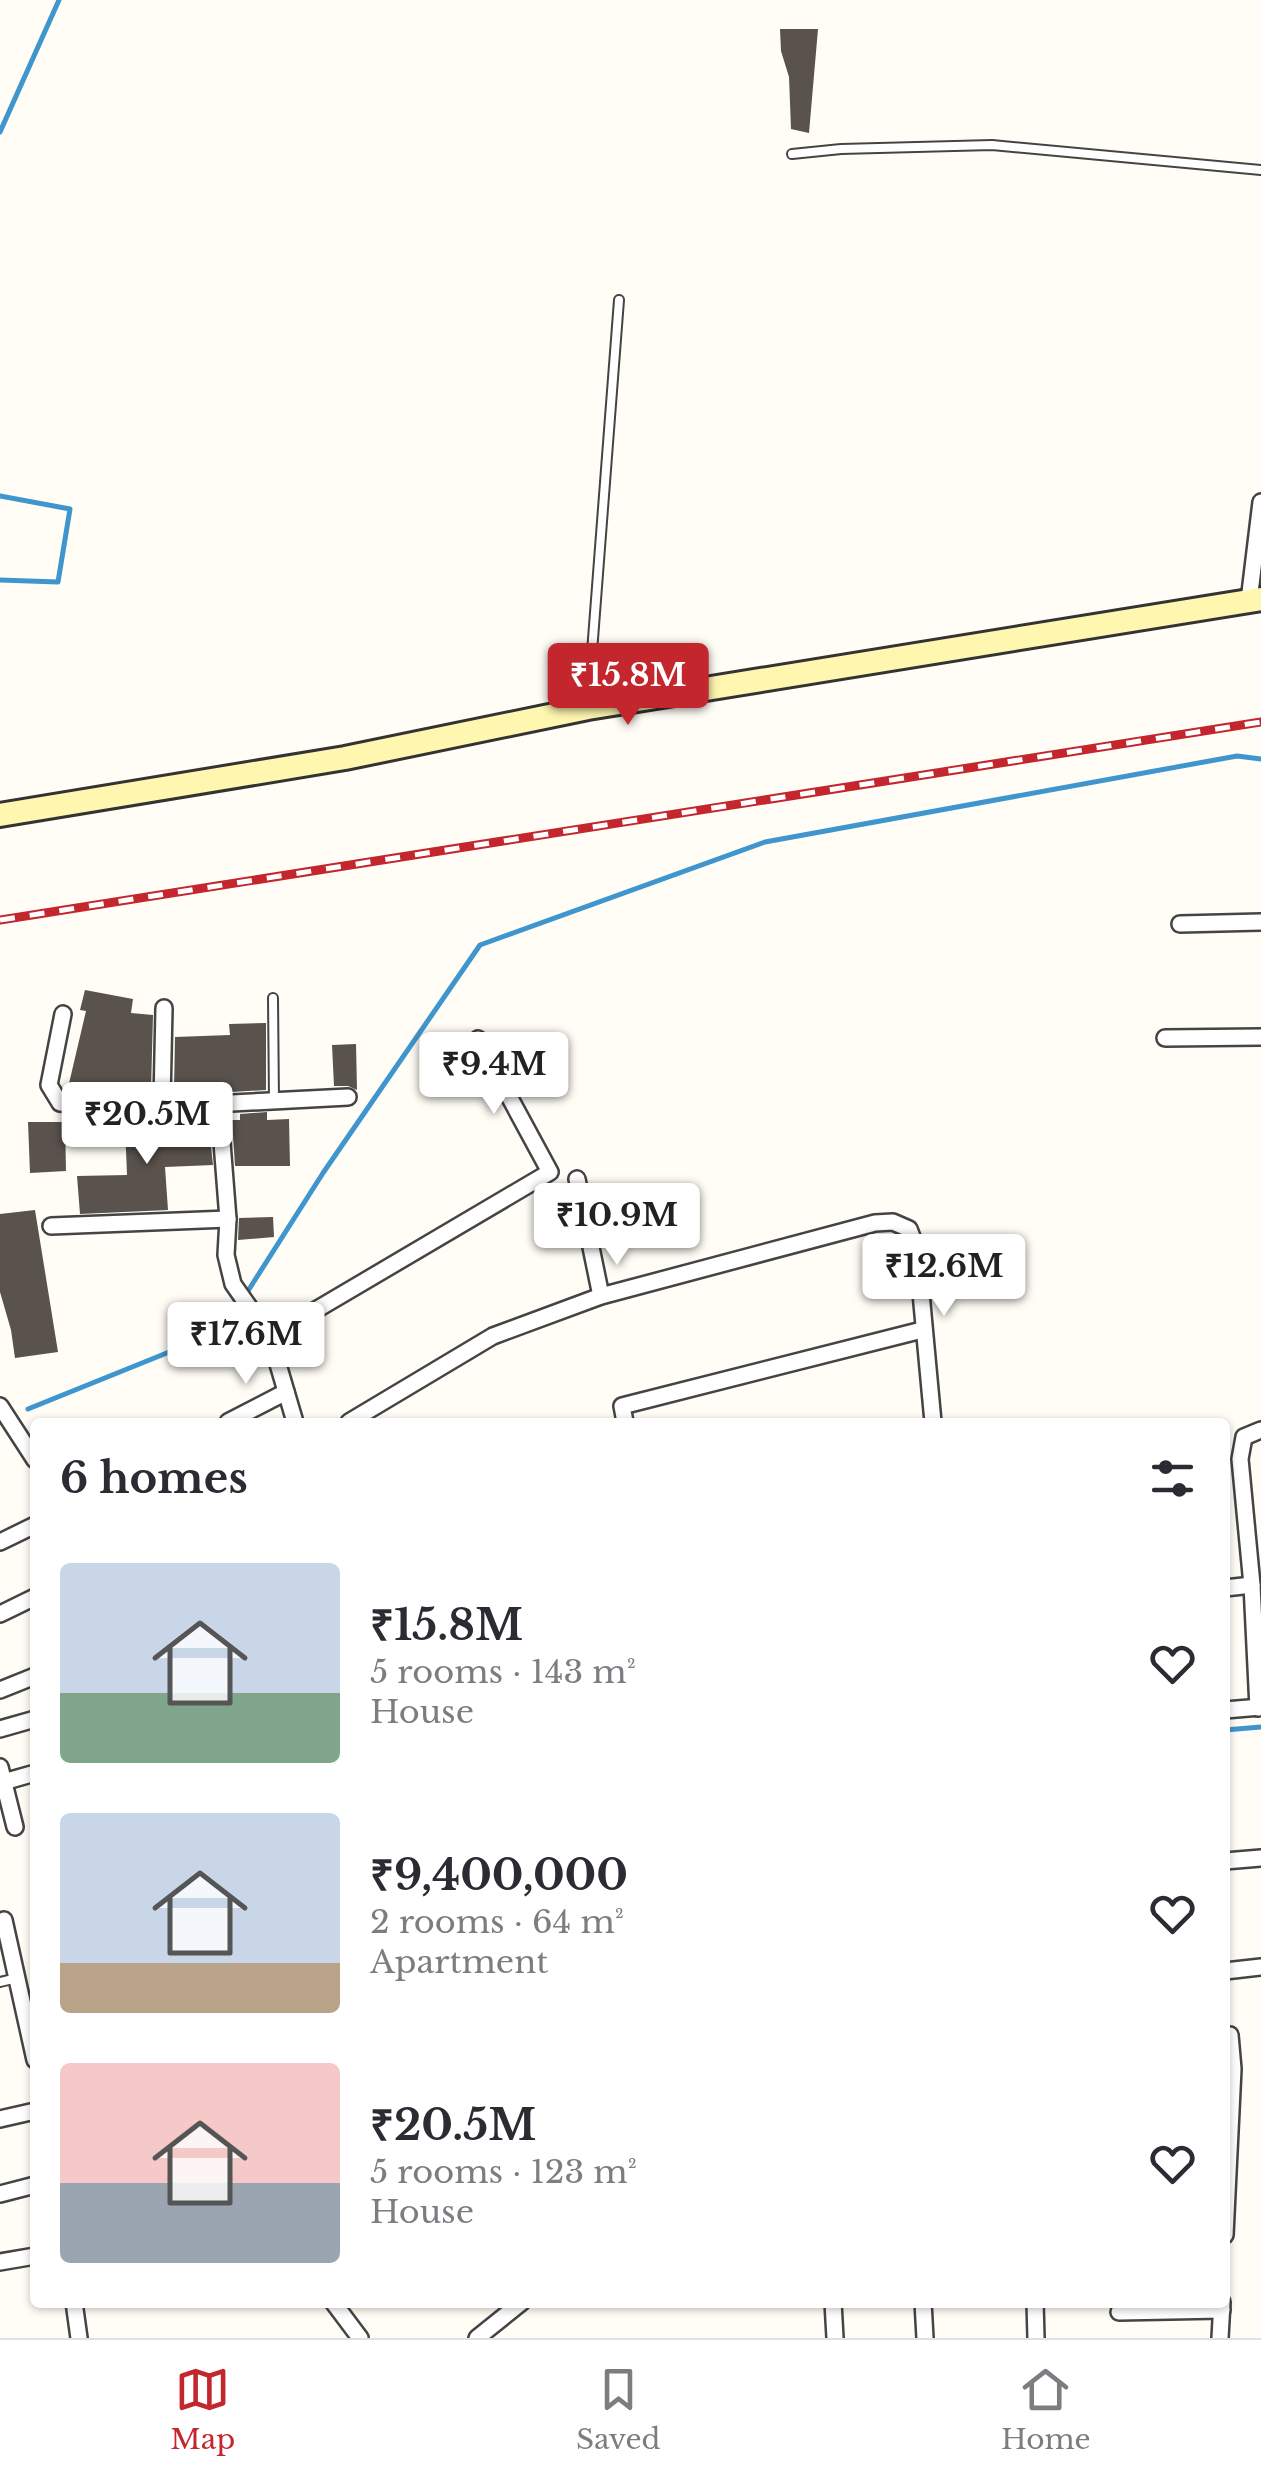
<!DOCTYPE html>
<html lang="en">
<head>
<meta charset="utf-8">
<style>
  body { margin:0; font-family:"Libre Baskerville",serif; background:#f7f7f7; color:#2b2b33; height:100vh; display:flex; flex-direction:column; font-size:38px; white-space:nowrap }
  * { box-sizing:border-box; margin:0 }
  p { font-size:32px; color:#7c7c81 }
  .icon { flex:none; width:55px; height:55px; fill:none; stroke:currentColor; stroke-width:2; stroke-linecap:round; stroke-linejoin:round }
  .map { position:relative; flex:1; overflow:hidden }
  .side { position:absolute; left:30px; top:1418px; width:1200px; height:890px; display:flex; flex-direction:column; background:#fff; border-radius:10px; box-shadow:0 2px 8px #0004 }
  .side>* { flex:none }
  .price { position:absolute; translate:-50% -85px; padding:0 22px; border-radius:10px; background:#fff; color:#222; font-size:32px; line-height:65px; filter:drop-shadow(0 2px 5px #0008) }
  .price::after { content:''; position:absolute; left:50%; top:60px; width:30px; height:22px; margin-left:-15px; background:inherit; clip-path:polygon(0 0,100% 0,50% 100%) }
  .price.current { background:#c4262e; color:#fff }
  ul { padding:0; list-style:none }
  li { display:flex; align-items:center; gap:30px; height:250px; padding:0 30px }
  li span { display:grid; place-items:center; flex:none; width:280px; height:200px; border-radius:10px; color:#555 }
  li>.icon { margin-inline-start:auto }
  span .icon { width:120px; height:120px; fill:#fffc; stroke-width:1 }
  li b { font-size:42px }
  h2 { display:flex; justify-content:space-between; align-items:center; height:120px; padding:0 30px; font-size:42px }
  .tabs { display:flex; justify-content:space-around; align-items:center; height:140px; border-top:2px solid #e1e1e2; background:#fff; font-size:28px; color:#7c7c81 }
  .tabs a { display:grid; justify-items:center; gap:5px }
  .tabs .current { color:#c4262e }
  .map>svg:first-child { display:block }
</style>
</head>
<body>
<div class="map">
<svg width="1261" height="2338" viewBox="0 0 1261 2338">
  <rect width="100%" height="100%" fill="#fffdf5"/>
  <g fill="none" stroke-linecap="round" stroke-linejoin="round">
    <g stroke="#3f96cf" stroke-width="5">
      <path d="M0 132 59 0"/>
      <path d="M0 496 70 509 58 582 0 580"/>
      <path d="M246 1294 323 1173 480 945 765 842 1237 756 1261 759"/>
      <path d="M28 1409 199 1340"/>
      <path d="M1225 1730 1261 1727"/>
    </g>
  </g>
  <g fill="#5a524d">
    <path d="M780 29H818L809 133 791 129 789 77 781 51Z"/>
    <path d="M85 990 133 999 131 1013 153 1015 151 1090 67 1092 86 1011 80 1010Z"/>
    <path d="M266 1023V1090L215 1093 200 1088 174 1089 175 1037 230 1035 229 1024Z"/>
    <path d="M356 1044 357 1090 348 1086H334L332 1045Z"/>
    <path d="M267 1112V1120L289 1119 290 1166H235L232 1120H240V1114Z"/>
    <path d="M208 1119 213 1165 165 1167 168 1210 80 1214 77 1176 127 1175 125 1125Z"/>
    <path d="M28 1122H65L66 1171 30 1173Z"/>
    <path d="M35 1210 58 1352 15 1358 11 1330 0 1292V1214Z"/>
    <path d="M273 1217 274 1237 238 1240 239 1218Z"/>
  </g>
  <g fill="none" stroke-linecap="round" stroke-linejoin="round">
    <defs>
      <g id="lane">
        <path d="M792 154 841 149 992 145 1261 170"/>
        <path d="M588 704 619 300"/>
        <path d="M273 998 274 1101"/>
        <path d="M0 1982 17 1978"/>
      </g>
      <g id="street">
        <path d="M1249 601 1261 502"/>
        <path d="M1180 924 1261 922"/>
        <path d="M63 1014 49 1085 60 1103 79 1105 200 1099 213 1104 220 1117 228 1219 226 1255 233 1284 270 1337 295 1422"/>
        <path d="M1165 1038 1261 1037"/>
        <path d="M162 1101 164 1008"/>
        <path d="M213 1104 348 1097"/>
        <path d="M577 1179 601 1296"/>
        <path d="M51 1226 228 1219"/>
        <path d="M270 1337 550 1172 478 1039"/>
        <path d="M0 1406 35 1460"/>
        <path d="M228 1422 286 1392"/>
        <path d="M349 1422 493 1336 601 1296 875 1223 893 1222 909 1229 917 1250 933 1422"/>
        <path d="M625 1422 622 1406 922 1330"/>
        <path d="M0 1542 35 1525"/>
        <path d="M1225 1588 1252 1585"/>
        <path d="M0 1614 35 1597"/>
        <path d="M0 1690 35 1676"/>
        <path d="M1258 1708 1252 1585 1240 1459 1244 1437 1261 1430"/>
        <path d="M1225 1710 1261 1707"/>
        <path d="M0 1729 35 1719"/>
        <path d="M0 1767 15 1827"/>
        <path d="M0 1783 35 1773"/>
        <path d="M1225 1861 1261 1858"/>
        <path d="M4 1920 35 2060"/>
        <path d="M1225 1971 1261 1967"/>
        <path d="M0 2119 35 2111"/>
        <path d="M0 2194 35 2185"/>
        <path d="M1225 2235 1233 2069 1230 2035"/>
        <path d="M0 2262 35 2256"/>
        <path d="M74 2302 79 2338"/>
        <path d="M333 2302 360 2338"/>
        <path d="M833 2302 835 2338"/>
        <path d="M923 2302 925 2338"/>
        <path d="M1035 2302 1036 2338"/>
        <path d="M1119 2312 1222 2310"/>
        <path d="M477 2338 522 2302"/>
        <path d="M1220 2338 1222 2302"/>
      </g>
      <path id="secondary" d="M0 815 345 758 588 708 1261 599"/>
    </defs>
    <use href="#lane" stroke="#444" stroke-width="12"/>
    <use href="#street" stroke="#444" stroke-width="20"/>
    <use href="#secondary" stroke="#333" stroke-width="28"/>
    <use href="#lane" stroke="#fff" stroke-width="8"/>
    <use href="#street" stroke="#fff" stroke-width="15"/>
    <use href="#secondary" stroke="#fff6b0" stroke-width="22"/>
    <defs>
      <path id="rail" d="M0 920 1261 722"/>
    </defs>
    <use href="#rail" stroke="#c4262e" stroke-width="9"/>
    <use href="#rail" stroke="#fff" stroke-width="5" stroke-dasharray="15" stroke-linecap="butt"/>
  </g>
</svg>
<b class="price current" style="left:628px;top:728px">₹15.8M</b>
<b class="price" style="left:494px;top:1117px">₹9.4M</b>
<b class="price" style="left:147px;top:1167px">₹20.5M</b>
<b class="price" style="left:617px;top:1268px">₹10.9M</b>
<b class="price" style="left:944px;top:1319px">₹12.6M</b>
<b class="price" style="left:246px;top:1387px">₹17.6M</b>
<section class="side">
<h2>6 homes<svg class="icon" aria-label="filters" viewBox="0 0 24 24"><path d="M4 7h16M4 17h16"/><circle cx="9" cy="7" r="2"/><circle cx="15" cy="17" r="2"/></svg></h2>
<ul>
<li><span style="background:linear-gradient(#c9d6e8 65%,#7fa58c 0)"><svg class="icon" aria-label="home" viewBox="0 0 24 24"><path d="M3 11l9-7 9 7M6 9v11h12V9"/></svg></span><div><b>₹15.8M</b><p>5 rooms · 143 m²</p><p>House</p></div><svg class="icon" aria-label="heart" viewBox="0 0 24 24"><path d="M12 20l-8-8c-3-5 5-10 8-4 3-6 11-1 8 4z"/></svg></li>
<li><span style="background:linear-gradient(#c9d6e8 75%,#b9a48a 0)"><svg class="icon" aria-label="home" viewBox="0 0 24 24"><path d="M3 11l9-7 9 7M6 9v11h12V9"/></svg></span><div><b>₹9,400,000</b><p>2 rooms · 64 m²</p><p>Apartment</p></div><svg class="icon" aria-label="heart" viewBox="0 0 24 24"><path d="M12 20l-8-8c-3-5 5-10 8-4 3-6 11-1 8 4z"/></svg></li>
<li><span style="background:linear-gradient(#f6c9c9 60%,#9aa5b1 0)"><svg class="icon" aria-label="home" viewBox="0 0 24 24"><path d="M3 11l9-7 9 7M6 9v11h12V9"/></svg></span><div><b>₹20.5M</b><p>5 rooms · 123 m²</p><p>House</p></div><svg class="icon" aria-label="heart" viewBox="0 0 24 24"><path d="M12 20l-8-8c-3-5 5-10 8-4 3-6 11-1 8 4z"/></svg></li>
</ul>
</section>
</div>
<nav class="tabs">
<a class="current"><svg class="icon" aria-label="map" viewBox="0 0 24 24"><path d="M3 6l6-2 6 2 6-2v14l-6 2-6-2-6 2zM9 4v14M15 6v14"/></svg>Map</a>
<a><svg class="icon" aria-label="saved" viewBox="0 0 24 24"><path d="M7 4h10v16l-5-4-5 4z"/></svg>Saved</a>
<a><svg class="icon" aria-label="home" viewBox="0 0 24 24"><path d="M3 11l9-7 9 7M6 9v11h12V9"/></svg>Home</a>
</nav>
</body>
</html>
